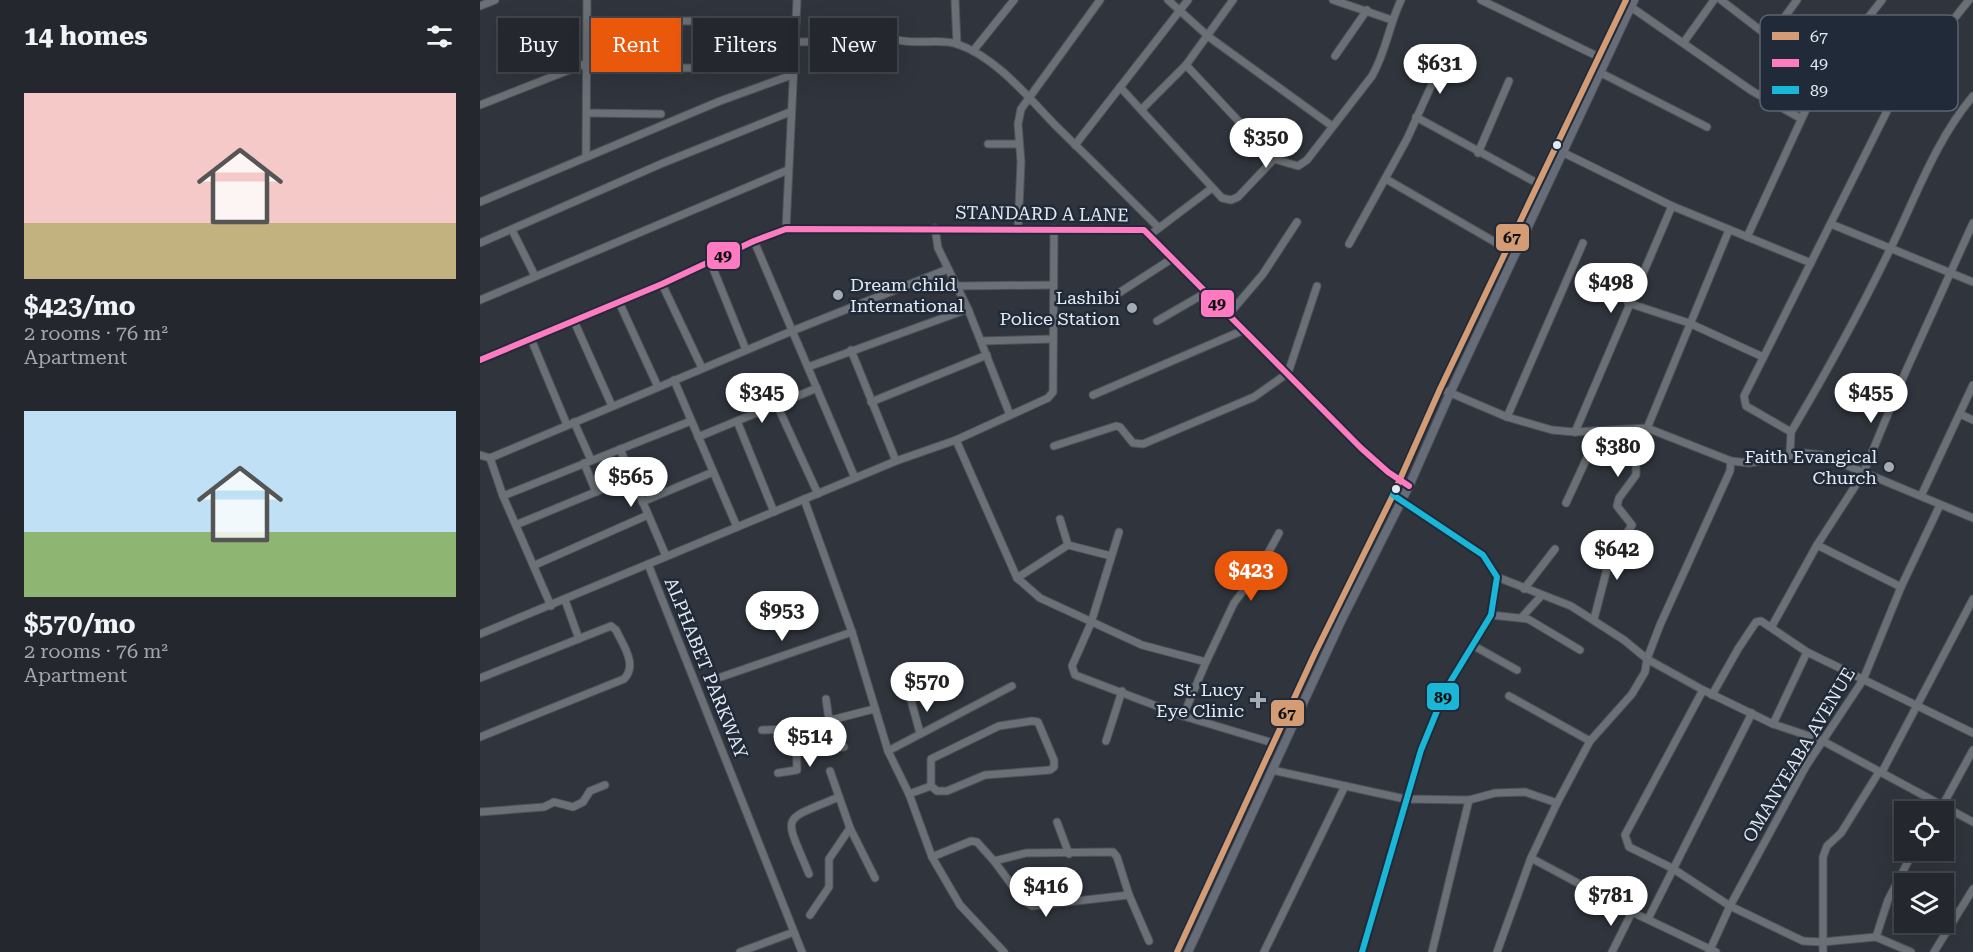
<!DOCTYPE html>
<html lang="en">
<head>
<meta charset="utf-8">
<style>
  body { margin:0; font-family:"Roboto Serif",serif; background:#30343a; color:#f1f3f6; height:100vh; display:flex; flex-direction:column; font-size:22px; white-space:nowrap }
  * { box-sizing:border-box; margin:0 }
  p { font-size:20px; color:#a3a6aa }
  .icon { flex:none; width:33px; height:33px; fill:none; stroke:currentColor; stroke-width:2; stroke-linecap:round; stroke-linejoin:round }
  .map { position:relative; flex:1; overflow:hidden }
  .sheet { display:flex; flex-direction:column; background:#24282e; width:480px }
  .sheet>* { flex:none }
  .hud { position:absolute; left:18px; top:18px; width:570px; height:54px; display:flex; gap:12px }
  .fabs { position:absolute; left:1414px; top:801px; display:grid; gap:12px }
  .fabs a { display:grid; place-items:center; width:60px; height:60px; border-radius:0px; background:#24282e; box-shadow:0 6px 24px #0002,0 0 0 2px #41444a; font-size:30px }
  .price { position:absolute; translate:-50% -51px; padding:0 14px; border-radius:21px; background:#fff; color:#222; font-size:20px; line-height:39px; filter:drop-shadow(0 2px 3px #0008) }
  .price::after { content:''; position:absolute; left:50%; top:36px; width:18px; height:14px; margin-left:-9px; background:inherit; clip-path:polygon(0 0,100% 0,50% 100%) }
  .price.selected { background:#ea580c; color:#fff }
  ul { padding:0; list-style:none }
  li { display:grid; align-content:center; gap:12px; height:318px; padding:0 24px }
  li span { display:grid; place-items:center; height:186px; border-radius:0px; color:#555 }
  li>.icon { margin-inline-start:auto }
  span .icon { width:108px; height:108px; fill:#fffc; stroke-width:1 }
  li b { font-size:26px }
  h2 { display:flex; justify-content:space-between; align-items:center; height:72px; padding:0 24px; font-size:26px }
  .pill { padding:0 21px; border-radius:0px; background:#24282e; box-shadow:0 6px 24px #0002,0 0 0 2px #41444a; font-size:21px; line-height:54px }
  .pill.selected { background:#ea580c; color:#fff }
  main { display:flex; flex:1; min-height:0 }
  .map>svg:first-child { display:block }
</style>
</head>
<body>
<main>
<section class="sheet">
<h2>14 homes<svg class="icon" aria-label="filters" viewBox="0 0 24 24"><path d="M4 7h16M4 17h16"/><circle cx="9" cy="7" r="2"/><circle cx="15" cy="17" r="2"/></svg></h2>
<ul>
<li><span style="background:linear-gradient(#f6c9c9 70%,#c2b280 0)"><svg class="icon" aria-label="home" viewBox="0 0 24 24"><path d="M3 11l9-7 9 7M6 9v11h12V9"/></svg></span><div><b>$423/mo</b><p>2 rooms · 76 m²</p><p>Apartment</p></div></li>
<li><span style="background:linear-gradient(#bfe0f5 65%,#8fb573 0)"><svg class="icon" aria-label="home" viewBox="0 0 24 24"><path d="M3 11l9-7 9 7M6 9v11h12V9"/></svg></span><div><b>$570/mo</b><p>2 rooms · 76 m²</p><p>Apartment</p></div></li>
</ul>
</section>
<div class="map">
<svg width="1493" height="952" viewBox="0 0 1493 952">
  <rect width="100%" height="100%" fill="#30353d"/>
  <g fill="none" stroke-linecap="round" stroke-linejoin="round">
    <defs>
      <g id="minor">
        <path d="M475 0 477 44"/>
        <path d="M688 0 729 37 852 126"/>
        <path d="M753 0 706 65 794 159 818 166 827 160 892 76C906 52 909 25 921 0"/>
        <path d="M853 0 912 20"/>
        <path d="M1001 0 1119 57"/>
        <path d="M1241 0 1341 77"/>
        <path d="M0 6 15 0"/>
        <path d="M1151 7 1272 91 1320 118"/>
        <path d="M107 21H316"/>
        <path d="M1290 37 1317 0"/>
        <path d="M317 42 418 40C438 45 459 38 477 44 516 57 548 97 575 125 610 159 645 194 679 228L671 234"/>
        <path d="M1204 42 1234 0"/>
        <path d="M493 51 534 0"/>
        <path d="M855 56 887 10"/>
        <path d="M107 68H312"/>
        <path d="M1346 70 1408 109"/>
        <path d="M1121 73 1227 127"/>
        <path d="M640 87 742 198 751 200 758 197 794 159"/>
        <path d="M0 105 107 63"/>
        <path d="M662 109 706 65"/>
        <path d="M107 113 181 114"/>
        <path d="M936 117 1057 183"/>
        <path d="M508 144H539"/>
        <path d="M595 145 708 0"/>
        <path d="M998 153 1029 81"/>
        <path d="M1084 153 1192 206 1331 263"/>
        <path d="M106 157 107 0"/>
        <path d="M906 179 1027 249"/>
        <path d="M0 202 240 101 312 75"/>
        <path d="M1351 224 1493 282"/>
        <path d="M455 228 458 248 488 309 530 415"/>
        <path d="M679 228 732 188"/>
        <path d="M306 229 317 0"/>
        <path d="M538 229 541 162 538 124 541 109 620 0"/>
        <path d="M32 230 55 276"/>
        <path d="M1267 237 1341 77 1402 0"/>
        <path d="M274 241 375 478"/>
        <path d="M0 243 183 163 310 112"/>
        <path d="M869 244 927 139 962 62"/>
        <path d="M230 261 266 350"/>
        <path d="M182 284 222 368"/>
        <path d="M478 286 573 285"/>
        <path d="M634 296 693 258"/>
        <path d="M0 300 308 170"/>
        <path d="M139 302 178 387"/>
        <path d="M1148 303 1209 323 1283 357"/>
        <path d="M749 314 783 274 817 222"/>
        <path d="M94 321 132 406"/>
        <path d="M677 321 727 292"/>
        <path d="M51 339 87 425"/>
        <path d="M501 341 573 339"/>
        <path d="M371 350 416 461"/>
        <path d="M0 360 182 284 274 241 306 229 664 230 881 448 908 472 929 486"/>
        <path d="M328 367 488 309"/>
        <path d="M194 380 257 527"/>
        <path d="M966 391 1027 417 1072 430 1095 432 1167 428 1251 461 1269 463 1324 453 1342 455 1493 518"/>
        <path d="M613 395 764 330"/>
        <path d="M391 402 507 355"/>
        <path d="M297 405 338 494"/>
        <path d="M1480 414 1493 420"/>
        <path d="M1027 417 1103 243"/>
        <path d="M257 421 294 512"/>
        <path d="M94 422 111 460"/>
        <path d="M1095 432 1192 206"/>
        <path d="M1311 432 1266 406 1264 396 1408 109 1422 84 1489 0"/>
        <path d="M218 437 337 388"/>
        <path d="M476 440 537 578 560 598 662 645 726 662 703 716 793 743"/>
        <path d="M574 446 636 426 640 427 653 443 663 444 774 397 808 373 837 286"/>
        <path d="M140 449 186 556"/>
        <path d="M1310 454 1311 432C1349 368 1385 302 1417 235 1440 186 1458 138 1493 96"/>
        <path d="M0 455 10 458 23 496 71 606"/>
        <path d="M10 458 312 331 468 269"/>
        <path d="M104 463 116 492"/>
        <path d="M23 496 211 421"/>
        <path d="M1441 496 1493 385"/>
        <path d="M324 499 372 632 408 751 429 794 452 857 480 905 524 952"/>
        <path d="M162 502 233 472"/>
        <path d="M1086 503 1112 447 1113 431"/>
        <path d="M580 519 588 545 631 556"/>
        <path d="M38 524 152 477"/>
        <path d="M639 532 611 623 592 666 595 675 703 716"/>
        <path d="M1337 545 1421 587"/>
        <path d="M168 564 322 952"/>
        <path d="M55 565 168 515"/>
        <path d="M1017 577 1091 606 1144 640 1167 659 1223 690 1293 724 1341 740 1493 822"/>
        <path d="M537 578 588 545"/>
        <path d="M1044 589 1075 549"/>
        <path d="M85 600 99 639"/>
        <path d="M1011 615 1048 619 1100 650"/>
        <path d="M1042 617 1062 595"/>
        <path d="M1114 619 1129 561 1152 525 1137 506 1139 498 1156 475V455L1249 230"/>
        <path d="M1292 626 1337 545 1383 474 1425 373 1493 223"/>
        <path d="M0 634 416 461 476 440 568 398 573 392 574 229"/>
        <path d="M994 646 1037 670"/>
        <path d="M726 662 754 603 779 570 799 533"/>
        <path d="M241 677 372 632"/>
        <path d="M0 678 131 626 136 630C143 645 158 665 144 679L0 737"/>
        <path d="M1223 690 1145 835 1149 847 1192 868 1250 906 1323 941 1342 942 1396 937 1431 952"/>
        <path d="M1232 695 1258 649 1276 622 1281 621 1327 652 1493 733"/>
        <path d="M1029 696 1110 741"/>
        <path d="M346 699 353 748 364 747"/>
        <path d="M552 721 558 722 574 760V767L570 770 505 775 467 791H457L451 786V759L519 726Z"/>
        <path d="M1293 724 1327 652"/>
        <path d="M282 730 316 729 394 709"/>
        <path d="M440 733 429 693V689L440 685"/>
        <path d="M626 741 642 691"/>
        <path d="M408 751 532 686"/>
        <path d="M792 770 925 799 989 800 1015 793 1045 792 1077 803"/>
        <path d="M350 771 370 828 395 878"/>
        <path d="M1402 772 1493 599"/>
        <path d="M298 773 317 770 316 729"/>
        <path d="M429 794 451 786"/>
        <path d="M0 812 64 807 74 802 93 807 103 802 110 791 125 785"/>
        <path d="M1459 812 1493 750"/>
        <path d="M577 822 589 854"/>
        <path d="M452 857 491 841 497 842 514 861 546 853 633 852 637 857 649 895 669 941"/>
        <path d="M1051 858 1152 912 1236 952"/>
        <path d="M514 861 543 900 552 906 649 895"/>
        <path d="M329 874C304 813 299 822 359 797"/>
        <path d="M330 915 349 887V859L370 828"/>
        <path d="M1168 919 1272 713"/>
        <path d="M1396 937 1408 900 1434 850"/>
        <path d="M260 952 314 932"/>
        <path d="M784 952 865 786"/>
        <path d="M882 952 941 750 966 689 1011 615 1017 577 1003 555 913 495"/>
        <path d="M952 952 989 800"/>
        <path d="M1017 952 1051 858 1077 803 1110 741 1152 694 1165 672 1167 659 1180 625 1250 471 1251 461"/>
        <path d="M1132 952 1152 912"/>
        <path d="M1229 952 1250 906 1326 766 1383 680 1421 587 1460 505"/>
        <path d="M1343 952V857L1347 846 1361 833 1399 772"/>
        <path d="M1454 952 1493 889"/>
      </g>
      <g id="major">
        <path d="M697 952 835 653 913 495 960 389 1146 0"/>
        <path d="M708 952 862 619 929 486 970 393 1154 0"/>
      </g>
    </defs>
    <use href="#minor" stroke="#4d5359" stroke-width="9"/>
    <use href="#major" stroke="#4d5359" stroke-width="10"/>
    <use href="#minor" stroke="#6b7076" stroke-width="7"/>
    <use href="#major" stroke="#666d78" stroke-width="8"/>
    <defs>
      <path id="bus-1" d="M697 952 835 653 913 495 960 389 1146 0"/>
      <path id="bus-2" d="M0 360 182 284 274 241 306 229 664 230 881 448 908 472 929 486"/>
      <path id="bus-3" d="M882 952 941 750 966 689 1011 615 1017 577 1003 555 913 495"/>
    </defs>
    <use href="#bus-1" stroke="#202a38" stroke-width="10"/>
    <use href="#bus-2" stroke="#202a38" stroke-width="10"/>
    <use href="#bus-3" stroke="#202a38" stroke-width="10"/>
    <use href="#bus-1" stroke="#d39c74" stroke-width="6"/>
    <use href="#bus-2" stroke="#fe7ac1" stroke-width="6"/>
    <use href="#bus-3" stroke="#1ab6d8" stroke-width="6"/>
  </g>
  <g fill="#e3eaf3" stroke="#202a38" stroke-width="2">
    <circle cx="1077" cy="145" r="5"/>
    <circle cx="916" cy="489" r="5"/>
  </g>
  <g fill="#a4abb3" stroke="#202a38" stroke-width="2">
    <circle cx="358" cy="295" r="6"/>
    <circle cx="652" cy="308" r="6"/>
    <circle cx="1409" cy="467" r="6"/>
    <path d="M775 691h6v6h6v6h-6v6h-6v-6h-6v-6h6z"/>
  </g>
  <g text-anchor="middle" stroke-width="5" stroke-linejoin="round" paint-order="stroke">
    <g font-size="18" fill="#e3eaf3" stroke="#202a38">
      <text transform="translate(562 214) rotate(1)" y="6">STANDARD A LANE</text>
      <text transform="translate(226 668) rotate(68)" y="6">ALPHABET PARKWAY</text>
      <text transform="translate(1319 755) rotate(-59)" y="6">OMANYEABA AVENUE</text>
    </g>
    <g font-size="18" fill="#e3eaf3" stroke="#202a38" text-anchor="end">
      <text x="370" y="291" text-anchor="start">Dream child<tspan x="370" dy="21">International</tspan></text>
      <text x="640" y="304">Lashibi<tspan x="640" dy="21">Police Station</tspan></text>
      <text x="1397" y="463">Faith Evangical<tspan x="1397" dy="21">Church</tspan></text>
      <text x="764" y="696">St. Lucy<tspan x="764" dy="21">Eye Clinic</tspan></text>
    </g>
  </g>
  <rect x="1280" y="15" width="198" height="96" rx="9" fill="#202a38" stroke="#5a6470" stroke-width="1.5"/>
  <rect x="1292" y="32" width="27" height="8" fill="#d39c74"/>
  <rect x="1292" y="59" width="27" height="8" fill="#fe7ac1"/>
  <rect x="1292" y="86" width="27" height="8" fill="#1ab6d8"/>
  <g font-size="16" fill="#e3eaf3">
    <text x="1330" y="42">67</text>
    <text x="1330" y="69">49</text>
    <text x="1330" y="96">89</text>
  </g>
  <g stroke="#202a38" stroke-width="2">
    <rect x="1015" y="223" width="35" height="29" rx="6" fill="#d39c74"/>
    <rect x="226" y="241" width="35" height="29" rx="6" fill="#fe7ac1"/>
    <rect x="720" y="289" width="35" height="29" rx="6" fill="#fe7ac1"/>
    <rect x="946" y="682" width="34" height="29" rx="6" fill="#1ab6d8"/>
    <rect x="790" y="699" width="35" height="28" rx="6" fill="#d39c74"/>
  </g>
  <g font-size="16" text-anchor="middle" font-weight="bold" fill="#111">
    <text x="1032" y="243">67</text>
    <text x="243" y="261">49</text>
    <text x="737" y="309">49</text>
    <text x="963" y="703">89</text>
    <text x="807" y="719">67</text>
  </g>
</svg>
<div class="fabs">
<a><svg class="icon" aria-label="locate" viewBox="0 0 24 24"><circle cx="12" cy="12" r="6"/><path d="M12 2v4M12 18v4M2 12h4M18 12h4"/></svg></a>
<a><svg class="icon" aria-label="layers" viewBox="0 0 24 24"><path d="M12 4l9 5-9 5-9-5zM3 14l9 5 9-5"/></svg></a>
</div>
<b class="price" style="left:960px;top:95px">$631</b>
<b class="price" style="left:786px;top:169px">$350</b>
<b class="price" style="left:1131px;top:314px">$498</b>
<b class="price" style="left:282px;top:424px">$345</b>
<b class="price" style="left:1391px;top:424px">$455</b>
<b class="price" style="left:1138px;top:478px">$380</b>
<b class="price" style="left:151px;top:508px">$565</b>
<b class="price" style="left:1137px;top:581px">$642</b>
<b class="price selected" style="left:771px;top:602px">$423</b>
<b class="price" style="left:302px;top:642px">$953</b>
<b class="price" style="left:447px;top:713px">$570</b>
<b class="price" style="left:330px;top:768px">$514</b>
<b class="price" style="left:566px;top:918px">$416</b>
<b class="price" style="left:1131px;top:927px">$781</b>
<div class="hud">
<a class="pill">Buy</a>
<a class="pill selected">Rent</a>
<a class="pill">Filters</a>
<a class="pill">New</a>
</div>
</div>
</main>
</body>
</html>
